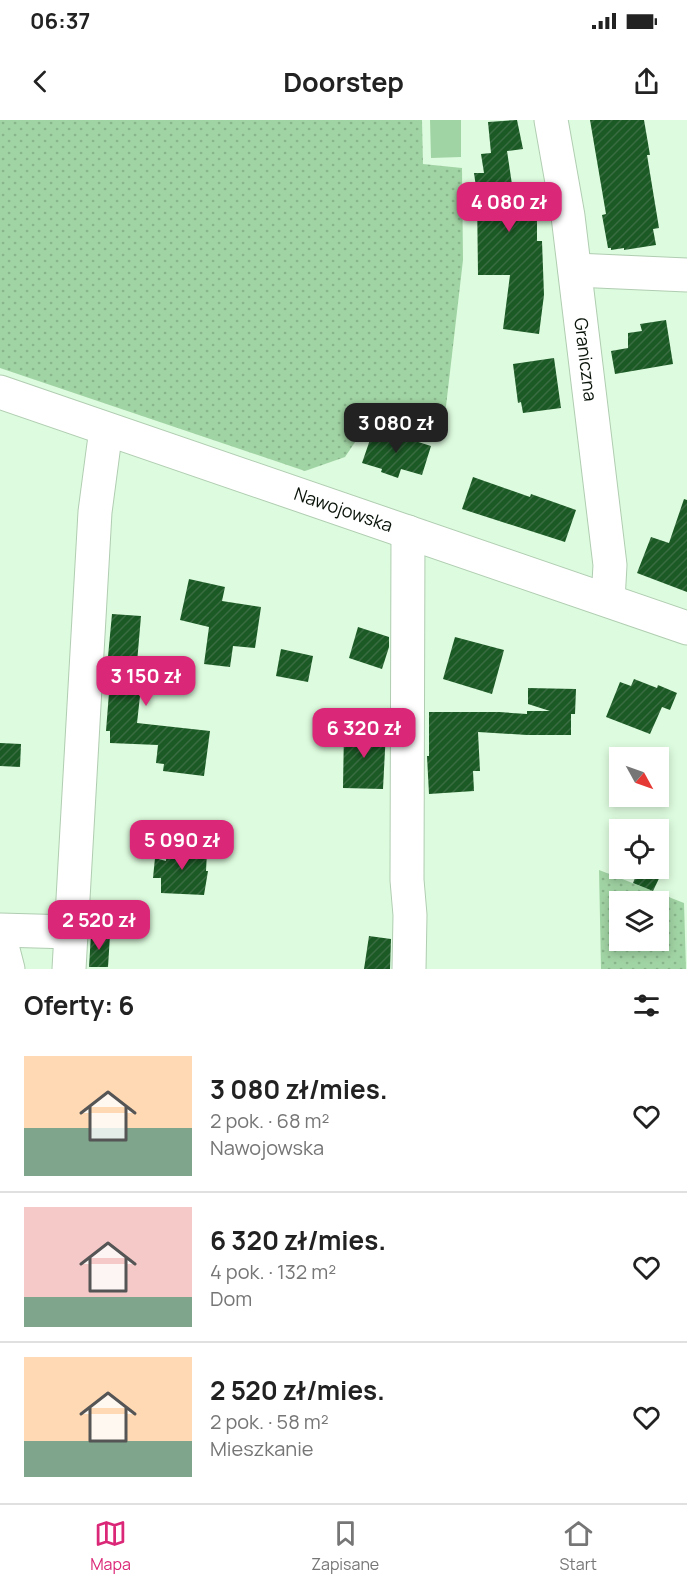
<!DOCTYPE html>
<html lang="pl">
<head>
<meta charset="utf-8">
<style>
  body { margin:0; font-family:Manrope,sans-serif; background:#f2f2f2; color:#222; height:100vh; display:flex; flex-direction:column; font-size:22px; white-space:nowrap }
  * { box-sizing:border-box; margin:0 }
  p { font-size:20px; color:#767676 }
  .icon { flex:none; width:33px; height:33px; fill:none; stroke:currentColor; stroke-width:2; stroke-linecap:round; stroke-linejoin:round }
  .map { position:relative; height:849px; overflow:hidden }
  .side { display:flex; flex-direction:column; background:#fff; flex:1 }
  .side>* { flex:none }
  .needle { width:39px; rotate:130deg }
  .fabs { position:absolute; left:609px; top:627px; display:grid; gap:12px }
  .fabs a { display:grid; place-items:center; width:60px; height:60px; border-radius:0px; background:#fff; box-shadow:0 3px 9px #0003; font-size:30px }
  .price { position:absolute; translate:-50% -51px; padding:0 14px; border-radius:12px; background:#db2777; color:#fff; font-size:20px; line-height:39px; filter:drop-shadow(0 2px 3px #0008) }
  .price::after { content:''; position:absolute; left:50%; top:36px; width:18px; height:14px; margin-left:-9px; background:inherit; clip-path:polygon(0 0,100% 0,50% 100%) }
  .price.selected { background:#222; color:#fff }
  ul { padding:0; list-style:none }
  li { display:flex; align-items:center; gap:18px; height:150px; padding:0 24px }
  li+li { border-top:2px solid #e0e0e0 }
  li span { display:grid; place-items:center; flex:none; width:168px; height:120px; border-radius:0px; color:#555 }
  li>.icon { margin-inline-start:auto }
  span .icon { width:72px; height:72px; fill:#fffc; stroke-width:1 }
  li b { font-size:26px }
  h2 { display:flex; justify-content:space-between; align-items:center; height:72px; padding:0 24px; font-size:26px }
  .status { display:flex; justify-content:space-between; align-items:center; height:42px; padding:0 30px; background:#fff; direction:ltr }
  .status svg { height:16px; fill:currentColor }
  header { display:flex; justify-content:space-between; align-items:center; height:78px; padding:0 24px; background:#fff; font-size:27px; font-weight:700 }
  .menu { display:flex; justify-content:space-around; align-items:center; height:84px; border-top:2px solid #e0e0e0; background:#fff; font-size:16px; color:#767676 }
  .menu a { display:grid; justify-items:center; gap:3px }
  .menu .selected { color:#db2777 }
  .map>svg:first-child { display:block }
</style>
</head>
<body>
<div class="status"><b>06:37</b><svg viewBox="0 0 49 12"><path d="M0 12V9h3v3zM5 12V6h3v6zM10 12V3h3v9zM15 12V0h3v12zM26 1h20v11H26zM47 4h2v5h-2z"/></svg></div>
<header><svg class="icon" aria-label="back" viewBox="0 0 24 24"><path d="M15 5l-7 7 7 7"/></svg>Doorstep<svg class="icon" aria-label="share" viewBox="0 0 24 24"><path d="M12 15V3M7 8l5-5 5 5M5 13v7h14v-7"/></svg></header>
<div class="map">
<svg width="687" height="849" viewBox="0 0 687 849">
  <defs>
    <pattern id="grass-dots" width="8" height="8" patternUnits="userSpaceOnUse" patternTransform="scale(1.5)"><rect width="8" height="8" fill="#a1d4a4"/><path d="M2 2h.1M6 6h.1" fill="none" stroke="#89b58c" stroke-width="1.8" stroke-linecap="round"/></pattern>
    <pattern id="building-hatch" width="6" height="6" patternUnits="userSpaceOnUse" patternTransform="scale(1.5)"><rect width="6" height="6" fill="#1b5925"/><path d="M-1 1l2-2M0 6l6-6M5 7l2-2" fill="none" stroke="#3a6c42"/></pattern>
  </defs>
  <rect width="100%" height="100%" fill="#ddfbde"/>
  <g fill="url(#grass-dots)" fill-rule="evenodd">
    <path d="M0 0H422L423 44 462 48 463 140 443 312 370 300 345 337 305 351 0 248Z"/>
    <path d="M599 750 684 783 686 849H601ZM620 782H658V820H620Z"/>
  </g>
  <path fill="#a1d4a4" d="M430 0H461V37L431 38Z"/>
  <g fill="url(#building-hatch)">
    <path d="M517 0 523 29 507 31 516 91H531V100H537V121H542L544 175 539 214 503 209 510 155H478L477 74 474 53H484L481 34 491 33 488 2Z"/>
    <path d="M590 0H644L650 35H647L659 108 653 109 656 125 624 130V128L611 130V128H608L602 95 606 94Z"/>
    <path d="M666 200 673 244 615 254 611 231 628 228V213L642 211 640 204Z"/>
    <path d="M554 238 561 288 523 293 521 282 518 283 513 244Z"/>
    <path d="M374 308 431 326 422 355 401 349 398 358 381 352 382 349 362 343Z"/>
    <path d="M473 357 530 377 531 374 576 390 565 422 462 389Z"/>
    <path d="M684 379 687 380V472L637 453 651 417 669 423Z"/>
    <path d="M189 459 225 467 222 481 261 487 255 528 233 526 230 547 204 544 209 507 180 500Z"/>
    <path d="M112 494 141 496 135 566 141 567 137 603 210 611 204 656 163 651 164 644 156 643 158 625 110 623V611H106L111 547H107Z"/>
    <path d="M358 507 389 517V527L382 549 349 538Z"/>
    <path d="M455 517 504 530 492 574 443 559Z"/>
    <path d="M281 529 313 536 308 562 276 556Z"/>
    <path d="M634 559 657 568 658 565 677 573 670 590 662 587 650 614 606 597 620 562 631 566Z"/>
    <path d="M528 568 576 569 575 594H571V615H527L478 612 480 651H473L474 671 429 674 427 636H429V592H499L527 594V591H550L528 584Z"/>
    <path d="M344 610 386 611 383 669 343 668Z"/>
    <path d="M0 623 21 624 20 647 0 646Z"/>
    <path d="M167 724 191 726V732H207L206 751H208L204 775 161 773V758H153L155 738 166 741Z"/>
    <path d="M639 748H664L653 771 633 763Z"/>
    <path d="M91 814 110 815 108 847H89Z"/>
    <path d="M369 816 391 819 390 849H364Z"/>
  </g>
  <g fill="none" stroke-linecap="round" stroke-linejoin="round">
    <defs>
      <g id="minor">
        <path id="s1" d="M551 0 568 96 610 445 608 480"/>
        <path d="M575 150 687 155"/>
        <path id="s2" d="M0 272 687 508"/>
        <path d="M408 412 407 760 410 795 409 849"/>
        <path d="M0 810 71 812"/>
        <path d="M0 818 8 849"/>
        <path d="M69 849 95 392 106 309"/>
      </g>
    </defs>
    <use href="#minor" stroke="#b0cdb1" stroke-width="35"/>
    <use href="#minor" stroke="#fff" stroke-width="33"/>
  </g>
  <g text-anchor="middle" stroke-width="6" stroke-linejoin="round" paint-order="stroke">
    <g font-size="18" fill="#091309" stroke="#fefefe">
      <text dy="6" stroke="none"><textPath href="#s1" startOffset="242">Graniczna</textPath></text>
      <text dy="6" stroke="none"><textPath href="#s2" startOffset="363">Nawojowska</textPath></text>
    </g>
  </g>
</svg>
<div class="fabs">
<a><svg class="needle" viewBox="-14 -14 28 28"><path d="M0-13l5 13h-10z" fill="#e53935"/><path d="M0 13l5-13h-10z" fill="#767676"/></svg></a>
<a><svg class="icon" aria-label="locate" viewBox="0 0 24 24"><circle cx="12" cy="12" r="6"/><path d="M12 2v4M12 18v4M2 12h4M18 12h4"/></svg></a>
<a><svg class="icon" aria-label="layers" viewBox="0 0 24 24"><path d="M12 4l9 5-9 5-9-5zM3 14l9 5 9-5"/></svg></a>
</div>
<b class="price" style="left:509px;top:113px">4 080 zł</b>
<b class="price selected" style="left:396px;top:334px">3 080 zł</b>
<b class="price" style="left:146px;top:587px">3 150 zł</b>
<b class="price" style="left:364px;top:639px">6 320 zł</b>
<b class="price" style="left:182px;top:751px">5 090 zł</b>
<b class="price" style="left:99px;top:831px">2 520 zł</b>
</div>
<section class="side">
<h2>Oferty: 6<svg class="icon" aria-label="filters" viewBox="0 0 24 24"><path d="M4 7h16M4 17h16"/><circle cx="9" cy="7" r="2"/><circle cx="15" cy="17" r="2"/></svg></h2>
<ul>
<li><span style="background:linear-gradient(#ffd9b3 60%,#7fa58c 0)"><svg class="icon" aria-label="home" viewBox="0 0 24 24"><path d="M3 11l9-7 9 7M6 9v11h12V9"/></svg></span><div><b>3 080 zł/mies.</b><p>2 pok. · 68 m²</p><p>Nawojowska</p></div><svg class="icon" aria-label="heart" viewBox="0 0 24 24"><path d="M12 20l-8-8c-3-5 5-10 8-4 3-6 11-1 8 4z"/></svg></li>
<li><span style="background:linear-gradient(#f6c9c9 75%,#7fa58c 0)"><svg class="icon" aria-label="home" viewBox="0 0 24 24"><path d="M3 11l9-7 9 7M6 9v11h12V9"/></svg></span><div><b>6 320 zł/mies.</b><p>4 pok. · 132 m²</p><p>Dom</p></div><svg class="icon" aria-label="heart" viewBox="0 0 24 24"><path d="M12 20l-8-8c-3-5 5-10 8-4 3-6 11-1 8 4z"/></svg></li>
<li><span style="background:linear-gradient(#ffd9b3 70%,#7fa58c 0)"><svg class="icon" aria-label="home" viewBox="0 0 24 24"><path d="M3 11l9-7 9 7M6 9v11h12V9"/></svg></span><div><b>2 520 zł/mies.</b><p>2 pok. · 58 m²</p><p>Mieszkanie</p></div><svg class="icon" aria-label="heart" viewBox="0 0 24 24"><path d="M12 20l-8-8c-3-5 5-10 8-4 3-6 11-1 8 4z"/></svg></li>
</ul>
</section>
<nav class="menu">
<a class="selected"><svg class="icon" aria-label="map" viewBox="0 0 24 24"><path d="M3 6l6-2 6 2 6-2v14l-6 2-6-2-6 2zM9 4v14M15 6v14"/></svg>Mapa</a>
<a><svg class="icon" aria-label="saved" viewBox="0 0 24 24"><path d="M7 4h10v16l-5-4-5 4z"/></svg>Zapisane</a>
<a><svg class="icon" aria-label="home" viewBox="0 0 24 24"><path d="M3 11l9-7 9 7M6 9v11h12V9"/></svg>Start</a>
</nav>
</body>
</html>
